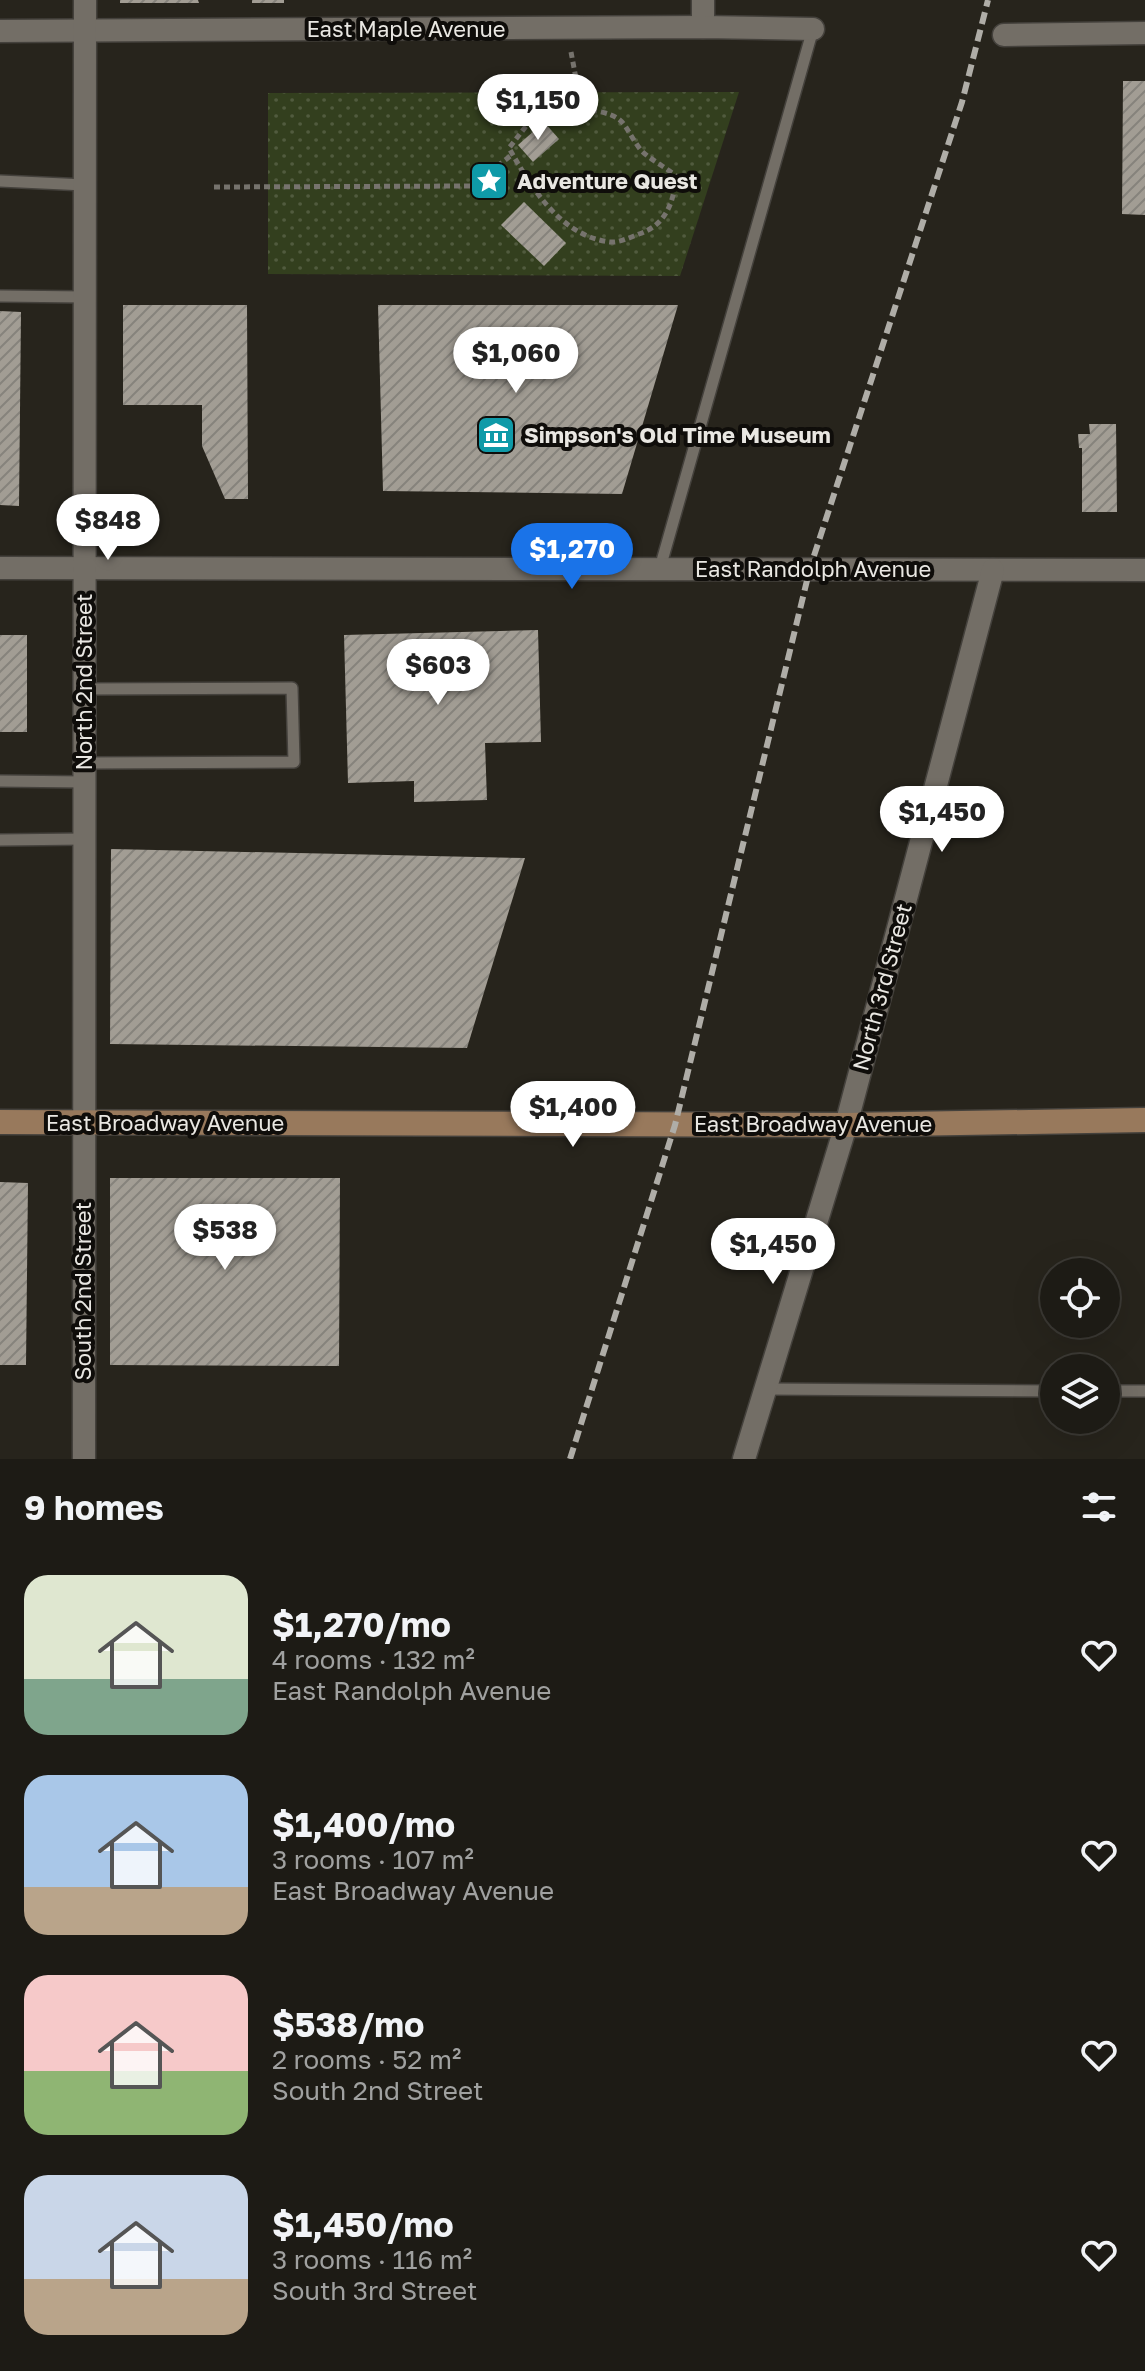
<!DOCTYPE html>
<html lang="en">
<head>
<meta charset="utf-8">
<style>
  body { margin:0; font-family:"Golos Text",sans-serif; background:#2a2822; color:#f1f3f6; height:100vh; display:flex; flex-direction:column; font-size:30px; white-space:nowrap }
  * { box-sizing:border-box; margin:0 }
  p { font-size:26px; color:#a0a1a0 }
  .icon { flex:none; width:44px; height:44px; fill:none; stroke:currentColor; stroke-width:2; stroke-linecap:round; stroke-linejoin:round }
  .map { position:relative; height:1459px; overflow:hidden }
  .side { display:flex; flex-direction:column; background:#1d1b15; flex:1 }
  .side>* { flex:none }
  .buttons { position:absolute; left:1040px; top:1258px; display:grid; gap:16px }
  .buttons a { display:grid; place-items:center; width:80px; height:80px; border-radius:50%; background:#1d1b15; box-shadow:0 8px 32px #0002,0 0 0 2px #3b3934; font-size:40px }
  .price { position:absolute; translate:-50% -68px; padding:0 18px; border-radius:28px; background:#fff; color:#222; font-size:26px; line-height:52px; filter:drop-shadow(0 2px 4px #0008) }
  .price::after { content:''; position:absolute; left:50%; top:48px; width:24px; height:18px; margin-left:-12px; background:inherit; clip-path:polygon(0 0,100% 0,50% 100%) }
  .price.active { background:#1a73e8; color:#fff }
  ul { padding:0; list-style:none }
  li { display:flex; align-items:center; gap:24px; height:200px; padding:0 24px }
  li span { display:grid; place-items:center; flex:none; width:224px; height:160px; border-radius:24px; color:#555 }
  li>.icon { margin-inline-start:auto }
  span .icon { width:96px; height:96px; fill:#fffc; stroke-width:1 }
  li b { font-size:34px }
  h2 { display:flex; justify-content:space-between; align-items:center; height:96px; padding:0 24px; font-size:34px }
  .map>svg:first-child { display:block }
</style>
</head>
<body>
<div class="map">
<svg width="1145" height="1459" viewBox="0 0 1145 1459">
  <defs>
    <pattern id="park-dots" width="8" height="8" patternUnits="userSpaceOnUse" patternTransform="scale(2)"><rect width="8" height="8" fill="#333f1e"/><path d="M2 2h.1M6 6h.1" fill="none" stroke="#515b3e" stroke-width="1.8" stroke-linecap="round"/></pattern>
    <pattern id="building-hatch" width="6" height="6" patternUnits="userSpaceOnUse" patternTransform="scale(2)"><rect width="6" height="6" fill="#a29d94"/><path d="M-1 1l2-2M0 6l6-6M5 7l2-2" fill="none" stroke="#86837c"/></pattern>
  </defs>
  <rect width="100%" height="100%" fill="#27241c"/>
  <path fill="url(#park-dots)" d="M739 92 680 276 268 274V93Z"/>
  <g fill="url(#building-hatch)">
    <path d="M120 0H198L199 3H120Z"/>
    <rect x="252" y="0" width="32" height="3"/>
    <path d="M1123 81H1145V215L1122 214Z"/>
    <path d="M544 122 559 139 533 162 518 145Z"/>
    <path d="M524 202 566 243 544 266 501 225Z"/>
    <path d="M123 305H247L248 499H225L202 446V405H123Z"/>
    <path d="M378 305H678L622 494 383 491Z"/>
    <path d="M0 311 21 312 19 506 0 505Z"/>
    <path d="M1089 424H1116L1117 512H1082V448H1079L1078 434H1090Z"/>
    <path d="M538 630 541 742 485 743 487 800 414 802V781L348 783 344 635Z"/>
    <rect x="0" y="635" width="27" height="97"/>
    <path d="M111 849 525 858 467 1048 110 1044Z"/>
    <path d="M110 1178H340L339 1366 110 1365Z"/>
    <path d="M0 1182 28 1183 26 1365H0Z"/>
  </g>
  <g fill="none" stroke-linecap="round" stroke-linejoin="round">
    <defs>
      <g id="lane">
        <path d="M0 181 85 185"/>
        <path d="M0 296 85 297"/>
        <path d="M660 568 813 29"/>
        <path d="M84 763 294 762 292 688 84 689"/>
        <path d="M0 781 84 782"/>
        <path d="M0 840 84 839"/>
        <path d="M766 1389 1054 1391"/>
        <path d="M1106 1391H1145"/>
      </g>
      <g id="street">
        <path d="M703 0V27"/>
        <path d="M0 31 703 27 813 29"/>
        <path d="M1004 35 1145 33"/>
        <path d="M0 568 1145 570"/>
        <path d="M84 1459 85 0"/>
        <path d="M744 1459 846 1125 993 570"/>
      </g>
      <path id="secondary" d="M0 1122 846 1125 1145 1120"/>
    </defs>
    <use href="#lane" stroke="#44413c" stroke-width="14"/>
    <use href="#street" stroke="#44413c" stroke-width="25"/>
    <use href="#secondary" stroke="#44413c" stroke-width="27"/>
    <g stroke="#76736d" stroke-width="5" stroke-dasharray="6 4" stroke-linecap="butt">
      <path d="M571 52 582 110"/>
      <path d="M591 110C627 116 621 123 640 149 646 157 667 168 676 176 674 202 666 225 639 234 631 237 619 243 610 242 560 236 531 187 509 148L534 116Z"/>
      <path d="M214 187 471 186 513 154"/>
    </g>
    <use href="#lane" stroke="#736e66" stroke-width="11"/>
    <use href="#street" stroke="#736e66" stroke-width="22"/>
    <use href="#secondary" stroke="#98795c" stroke-width="24"/>
    <path stroke="#afada7" stroke-width="6" stroke-dasharray="12 6" stroke-linecap="butt" d="M570 1459 675 1125 810 568 962 102 988 0"/>
  </g>
  <defs>
    <symbol id="sight-square" viewBox="-11 -11 22 22"><rect x="-9" y="-9" width="18" height="18" rx="4" fill="#0f9aa8" stroke="#0f0d0a"/><path d="M0-6L1.8-2.2L6-1.7L2.9 1.2L3.7 5.4L0 3.3L-3.7 5.4L-2.9 1.2L-6-1.7L-1.8-2.2Z" fill="#fff"/></symbol>
    <symbol id="museum-square" viewBox="-11 -11 22 22"><rect x="-9" y="-9" width="18" height="18" rx="4" fill="#0f9aa8" stroke="#0f0d0a"/><path d="M0-6L6-3V-2H-6V-3ZM-5-1h2V3h-2ZM-1-1h2V3h-2ZM3-1h2V3H3ZM-6 4H6V6H-6Z" fill="#fff"/></symbol>
  </defs>
  <g fill-rule="evenodd">
    <use href="#sight-square" x="467" y="159" width="44" height="44"/>
    <use href="#museum-square" x="474" y="413" width="44" height="44"/>
  </g>
  <g text-anchor="middle" stroke-width="8" stroke-linejoin="round" paint-order="stroke">
    <g font-size="22" fill="#e9e7e2" stroke="#0f0d0a">
      <text x="406" y="37">East Maple Avenue</text>
      <text x="813" y="577">East Randolph Avenue</text>
      <text transform="translate(84 682) rotate(-90)" y="8">North 2nd Street</text>
      <text transform="translate(882 987) rotate(-75)" y="8">North 3rd Street</text>
      <text x="165" y="1131">East Broadway Avenue</text>
      <text x="813" y="1132">East Broadway Avenue</text>
      <text transform="translate(83 1291) rotate(-90)" y="8">South 2nd Street</text>
    </g>
    <g font-size="22" font-weight="bold" fill="#e9e7e2" stroke="#0f0d0a" text-anchor="start">
      <text x="517" y="189">Adventure Quest</text>
      <text x="524" y="443">Simpson's Old Time Museum</text>
    </g>
  </g>
</svg>
<div class="buttons">
<a><svg class="icon" aria-label="locate" viewBox="0 0 24 24"><circle cx="12" cy="12" r="6"/><path d="M12 2v4M12 18v4M2 12h4M18 12h4"/></svg></a>
<a><svg class="icon" aria-label="layers" viewBox="0 0 24 24"><path d="M12 4l9 5-9 5-9-5zM3 14l9 5 9-5"/></svg></a>
</div>
<b class="price" style="left:538px;top:142px">$1,150</b>
<b class="price" style="left:516px;top:395px">$1,060</b>
<b class="price" style="left:108px;top:562px">$848</b>
<b class="price active" style="left:572px;top:591px">$1,270</b>
<b class="price" style="left:438px;top:707px">$603</b>
<b class="price" style="left:942px;top:854px">$1,450</b>
<b class="price" style="left:573px;top:1149px">$1,400</b>
<b class="price" style="left:225px;top:1272px">$538</b>
<b class="price" style="left:773px;top:1286px">$1,450</b>
</div>
<section class="side">
<h2>9 homes<svg class="icon" aria-label="filters" viewBox="0 0 24 24"><path d="M4 7h16M4 17h16"/><circle cx="9" cy="7" r="2"/><circle cx="15" cy="17" r="2"/></svg></h2>
<ul>
<li><span style="background:linear-gradient(#dfe7d0 65%,#7fa58c 0)"><svg class="icon" aria-label="home" viewBox="0 0 24 24"><path d="M3 11l9-7 9 7M6 9v11h12V9"/></svg></span><div><b>$1,270/mo</b><p>4 rooms · 132 m²</p><p>East Randolph Avenue</p></div><svg class="icon" aria-label="heart" viewBox="0 0 24 24"><path d="M12 20l-8-8c-3-5 5-10 8-4 3-6 11-1 8 4z"/></svg></li>
<li><span style="background:linear-gradient(#a9c7e8 70%,#b9a48a 0)"><svg class="icon" aria-label="home" viewBox="0 0 24 24"><path d="M3 11l9-7 9 7M6 9v11h12V9"/></svg></span><div><b>$1,400/mo</b><p>3 rooms · 107 m²</p><p>East Broadway Avenue</p></div><svg class="icon" aria-label="heart" viewBox="0 0 24 24"><path d="M12 20l-8-8c-3-5 5-10 8-4 3-6 11-1 8 4z"/></svg></li>
<li><span style="background:linear-gradient(#f6c9c9 60%,#8fb573 0)"><svg class="icon" aria-label="home" viewBox="0 0 24 24"><path d="M3 11l9-7 9 7M6 9v11h12V9"/></svg></span><div><b>$538/mo</b><p>2 rooms · 52 m²</p><p>South 2nd Street</p></div><svg class="icon" aria-label="heart" viewBox="0 0 24 24"><path d="M12 20l-8-8c-3-5 5-10 8-4 3-6 11-1 8 4z"/></svg></li>
<li><span style="background:linear-gradient(#c9d6e8 65%,#b9a48a 0)"><svg class="icon" aria-label="home" viewBox="0 0 24 24"><path d="M3 11l9-7 9 7M6 9v11h12V9"/></svg></span><div><b>$1,450/mo</b><p>3 rooms · 116 m²</p><p>South 3rd Street</p></div><svg class="icon" aria-label="heart" viewBox="0 0 24 24"><path d="M12 20l-8-8c-3-5 5-10 8-4 3-6 11-1 8 4z"/></svg></li>
</ul>
</section>
</body>
</html>
